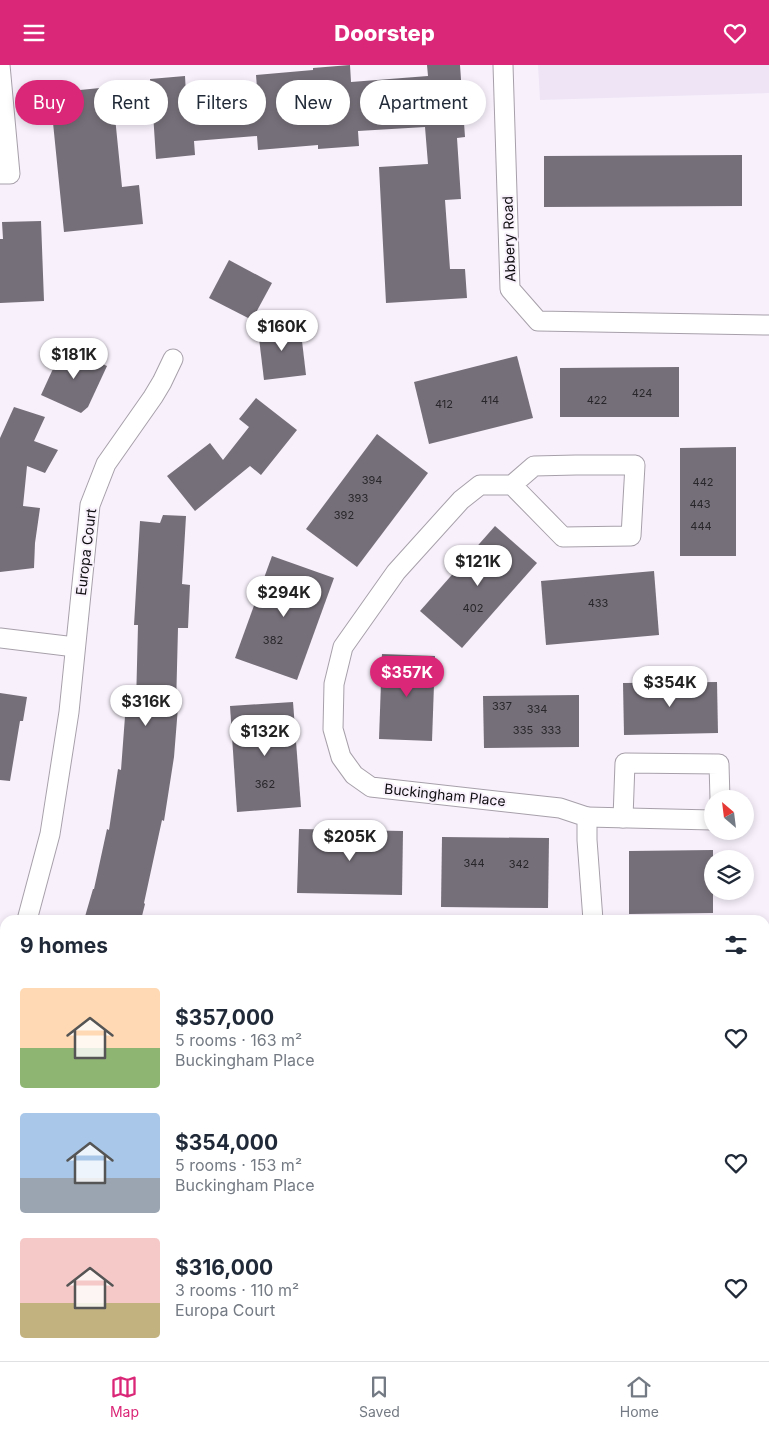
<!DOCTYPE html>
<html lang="en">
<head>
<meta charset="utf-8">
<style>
  body { margin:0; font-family:Inter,sans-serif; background:#f2f2f3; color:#1f2937; height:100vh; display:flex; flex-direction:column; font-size:19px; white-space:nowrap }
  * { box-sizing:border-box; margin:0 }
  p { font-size:16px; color:#747a83 }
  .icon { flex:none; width:28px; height:28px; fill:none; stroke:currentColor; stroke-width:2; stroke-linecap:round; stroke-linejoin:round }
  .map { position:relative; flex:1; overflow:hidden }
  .side { position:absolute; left:0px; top:850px; width:770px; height:446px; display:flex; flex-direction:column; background:#fff; border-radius:15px 15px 0 0; box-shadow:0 2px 8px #0003 }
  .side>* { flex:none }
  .hud { position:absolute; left:15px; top:15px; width:500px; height:45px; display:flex; gap:10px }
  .needle { width:32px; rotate:332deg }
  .fabs { position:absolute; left:704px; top:725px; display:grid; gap:10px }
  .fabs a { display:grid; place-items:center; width:50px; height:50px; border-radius:50%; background:#fff; box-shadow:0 2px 8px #0003; font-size:25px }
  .price { position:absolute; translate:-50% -42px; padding:0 11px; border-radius:18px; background:#fff; color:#222; font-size:16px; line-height:32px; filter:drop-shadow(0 1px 2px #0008) }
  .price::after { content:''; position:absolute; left:50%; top:30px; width:15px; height:11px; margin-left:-8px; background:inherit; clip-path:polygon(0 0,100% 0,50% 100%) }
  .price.active { background:#db2777; color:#fff }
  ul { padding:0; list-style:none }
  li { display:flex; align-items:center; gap:15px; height:125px; padding:0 20px }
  li span { display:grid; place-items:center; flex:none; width:140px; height:100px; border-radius:5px; color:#555 }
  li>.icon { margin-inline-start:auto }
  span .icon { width:60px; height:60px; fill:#fffc; stroke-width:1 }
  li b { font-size:21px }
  h2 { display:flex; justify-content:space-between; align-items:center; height:60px; padding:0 20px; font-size:21px }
  .pill { padding:0 18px; border-radius:22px; background:#fff; box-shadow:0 2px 8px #0003; font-size:18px; line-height:45px }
  .pill.active { background:#db2777; color:#fff }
  header { display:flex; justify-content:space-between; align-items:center; height:65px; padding:0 20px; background:#db2777; color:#fff; font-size:22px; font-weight:800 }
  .tab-bar { display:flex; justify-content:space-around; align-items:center; height:70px; border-top:1px solid #e0e1e3; background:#fff; font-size:14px; color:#747a83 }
  .tab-bar a { display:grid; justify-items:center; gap:2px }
  .tab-bar .active { color:#db2777 }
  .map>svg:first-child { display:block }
</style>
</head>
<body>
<header><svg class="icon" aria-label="menu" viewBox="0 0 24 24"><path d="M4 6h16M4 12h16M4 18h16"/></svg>Doorstep<svg class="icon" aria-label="heart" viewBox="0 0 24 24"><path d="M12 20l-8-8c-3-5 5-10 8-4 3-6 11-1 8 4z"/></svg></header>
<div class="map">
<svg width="769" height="1296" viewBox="0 0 769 1296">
  <rect width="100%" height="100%" fill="#f8f1fc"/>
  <path fill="#eee4f5" d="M538 0H769V28L540 35Z"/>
  <path fill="#d1bfdc" d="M769 1190V1296H507L515 1291H765V1193Z"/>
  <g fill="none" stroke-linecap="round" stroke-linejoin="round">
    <g stroke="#a38bb1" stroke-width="7">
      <path d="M765 1281 769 1280"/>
      <path d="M683 1296 706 1291"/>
    </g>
  </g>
  <g fill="#756f79">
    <path d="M350 0 351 17 428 11 427 0H460L465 72 457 73 461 134 445 135 450 204H465L467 233 386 238 379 102 428 99 425 62 358 66 359 81 318 84V80L258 85 257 71 194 76 195 90 156 94 153 48 115 52 122 122 139 120 143 159 64 167 50 28 150 18V14L185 11 186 29 257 23 256 10 313 5V3Z"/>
    <path d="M742 90V141L544 142V91Z"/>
    <path d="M41 156 44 236 0 238V174H3L2 157Z"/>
    <path d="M229 195 272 218 252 255 209 233Z"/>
    <path d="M300 259 306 310 264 315 258 265Z"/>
    <path d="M63 282 107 301 88 342 81 348 41 330Z"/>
    <path d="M517 291 533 353 429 379 414 317Z"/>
    <path d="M679 302V352H560V303Z"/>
    <path d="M256 333 297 365 261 410 250 401 195 446 167 411 210 378 223 395 249 362 239 354Z"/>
    <path d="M14 342 45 352 34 376 58 385 45 408 27 401 23 441 40 443 35 478 34 503 0 507V373Z"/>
    <path d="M377 369 428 408 357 502 306 464Z"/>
    <path d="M736 382V491H680V383Z"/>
    <path d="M163 450 186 451 182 519 190 520 188 563H178L176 642H178L174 692 164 756 162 755 144 838 145 839 141 855H84L93 824H94L107 764 109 765 118 704 121 705 126 638 136 639 138 560H134L140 456 160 458Z"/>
    <path d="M495 461 537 498 462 583 420 546Z"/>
    <path d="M272 491 334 513 297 615 235 593Z"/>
    <path d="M654 506 659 570 546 580 541 516Z"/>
    <path d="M382 589 435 591 432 676 379 674Z"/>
    <path d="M717 617 718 668 624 670 623 618Z"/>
    <path d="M0 628 27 632 23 656H20L10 716 0 715Z"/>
    <path d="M579 630V682L484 683 483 631Z"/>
    <path d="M293 637 301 742 237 747 230 641Z"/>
    <path d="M299 764 403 766 402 830 297 828Z"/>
    <path d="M442 772 549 773 548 843 441 842Z"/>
    <path d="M713 785V848L629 849V786Z"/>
  </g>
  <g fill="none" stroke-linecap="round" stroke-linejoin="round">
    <defs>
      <g id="street">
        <path d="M503 0 510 224 538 256 769 260"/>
        <path d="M0 109H10L0 0"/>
        <path d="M512 420 563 472 631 471 635 400H576L534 401 512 420H480L461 435 396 507 343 582 334 619 333 664 341 692 354 710 371 722 560 743 587 752V775L593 855"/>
        <path d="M0 573 75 582"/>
        <path d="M587 752 712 755"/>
        <path d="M623 753 625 698 719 699 720 734"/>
        <path d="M27 855 50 769 69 647 90 440 106 399 153 332 162 317 173 294"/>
        <path d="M765 913H769"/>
        <path d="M5 941 0 960 5 961"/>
        <path d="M0 1295 5 1269"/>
        <path d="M246 1296 254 1291"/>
      </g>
    </defs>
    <use href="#street" stroke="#a7a0aa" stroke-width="21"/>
    <use href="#street" stroke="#fff" stroke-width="19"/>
  </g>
  <g text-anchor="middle" stroke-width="4" stroke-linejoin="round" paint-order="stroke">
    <g font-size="11" fill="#28262a">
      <text x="642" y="332">424</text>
      <text x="490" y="339">414</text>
      <text x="597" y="339">422</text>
      <text x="444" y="343">412</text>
      <text x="372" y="419">394</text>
      <text x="703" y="421">442</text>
      <text x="358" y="437">393</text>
      <text x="700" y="443">443</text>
      <text x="344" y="454">392</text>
      <text x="701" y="465">444</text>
      <text x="598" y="542">433</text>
      <text x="473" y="547">402</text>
      <text x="273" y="579">382</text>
      <text x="502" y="645">337</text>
      <text x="537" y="648">334</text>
      <text x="523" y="669">335</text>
      <text x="551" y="669">333</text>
      <text x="265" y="723">362</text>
      <text x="474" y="802">344</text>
      <text x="519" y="803">342</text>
    </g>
    <g font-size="14" fill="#0f0d10" stroke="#f8f1fc">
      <text transform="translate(509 174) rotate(-92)" y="5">Abbery Road</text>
      <text transform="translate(86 487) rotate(-83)" y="5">Europa Court</text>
      <text transform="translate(445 730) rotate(6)" y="5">Buckingham Place</text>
    </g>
  </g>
</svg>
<div class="fabs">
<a><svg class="needle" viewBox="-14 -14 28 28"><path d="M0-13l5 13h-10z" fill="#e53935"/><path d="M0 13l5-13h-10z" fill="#747a83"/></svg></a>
<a><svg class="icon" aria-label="layers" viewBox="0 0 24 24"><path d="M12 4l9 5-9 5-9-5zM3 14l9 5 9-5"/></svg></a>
</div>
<b class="price" style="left:282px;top:287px">$160K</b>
<b class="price" style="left:74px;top:315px">$181K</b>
<b class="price" style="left:478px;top:522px">$121K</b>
<b class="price" style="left:284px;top:553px">$294K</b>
<b class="price active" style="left:407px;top:633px">$357K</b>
<b class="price" style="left:670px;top:643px">$354K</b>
<b class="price" style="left:146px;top:662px">$316K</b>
<b class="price" style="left:265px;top:692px">$132K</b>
<b class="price" style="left:350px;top:797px">$205K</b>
<div class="hud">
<a class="pill active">Buy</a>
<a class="pill">Rent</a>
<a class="pill">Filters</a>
<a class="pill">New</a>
<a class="pill">Apartment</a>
</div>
<section class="side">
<h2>9 homes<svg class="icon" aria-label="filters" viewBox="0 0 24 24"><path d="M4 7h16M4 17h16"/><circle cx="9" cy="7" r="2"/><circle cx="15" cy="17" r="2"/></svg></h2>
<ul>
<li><span style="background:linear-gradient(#ffd9b3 60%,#8fb573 0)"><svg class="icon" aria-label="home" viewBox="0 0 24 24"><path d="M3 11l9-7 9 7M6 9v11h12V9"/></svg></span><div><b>$357,000</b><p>5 rooms · 163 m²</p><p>Buckingham Place</p></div><svg class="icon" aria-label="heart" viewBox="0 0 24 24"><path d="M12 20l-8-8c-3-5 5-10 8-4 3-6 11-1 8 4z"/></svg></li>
<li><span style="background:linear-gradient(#a9c7e8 65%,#9aa5b1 0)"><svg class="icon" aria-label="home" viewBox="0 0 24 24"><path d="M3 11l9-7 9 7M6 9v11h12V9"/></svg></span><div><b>$354,000</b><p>5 rooms · 153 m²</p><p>Buckingham Place</p></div><svg class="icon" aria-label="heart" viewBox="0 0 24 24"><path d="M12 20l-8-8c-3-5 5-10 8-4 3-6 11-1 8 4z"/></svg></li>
<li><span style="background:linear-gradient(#f6c9c9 65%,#c2b280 0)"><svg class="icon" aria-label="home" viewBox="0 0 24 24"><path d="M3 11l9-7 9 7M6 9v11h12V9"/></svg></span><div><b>$316,000</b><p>3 rooms · 110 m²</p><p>Europa Court</p></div><svg class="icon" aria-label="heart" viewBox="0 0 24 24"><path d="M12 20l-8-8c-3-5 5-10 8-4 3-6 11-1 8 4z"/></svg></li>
</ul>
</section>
</div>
<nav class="tab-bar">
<a class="active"><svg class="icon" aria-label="map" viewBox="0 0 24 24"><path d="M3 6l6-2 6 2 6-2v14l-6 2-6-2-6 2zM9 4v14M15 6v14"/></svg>Map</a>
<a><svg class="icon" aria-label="saved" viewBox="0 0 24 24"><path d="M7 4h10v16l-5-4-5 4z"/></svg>Saved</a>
<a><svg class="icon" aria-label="home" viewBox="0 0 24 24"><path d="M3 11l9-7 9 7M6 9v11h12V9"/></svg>Home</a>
</nav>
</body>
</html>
